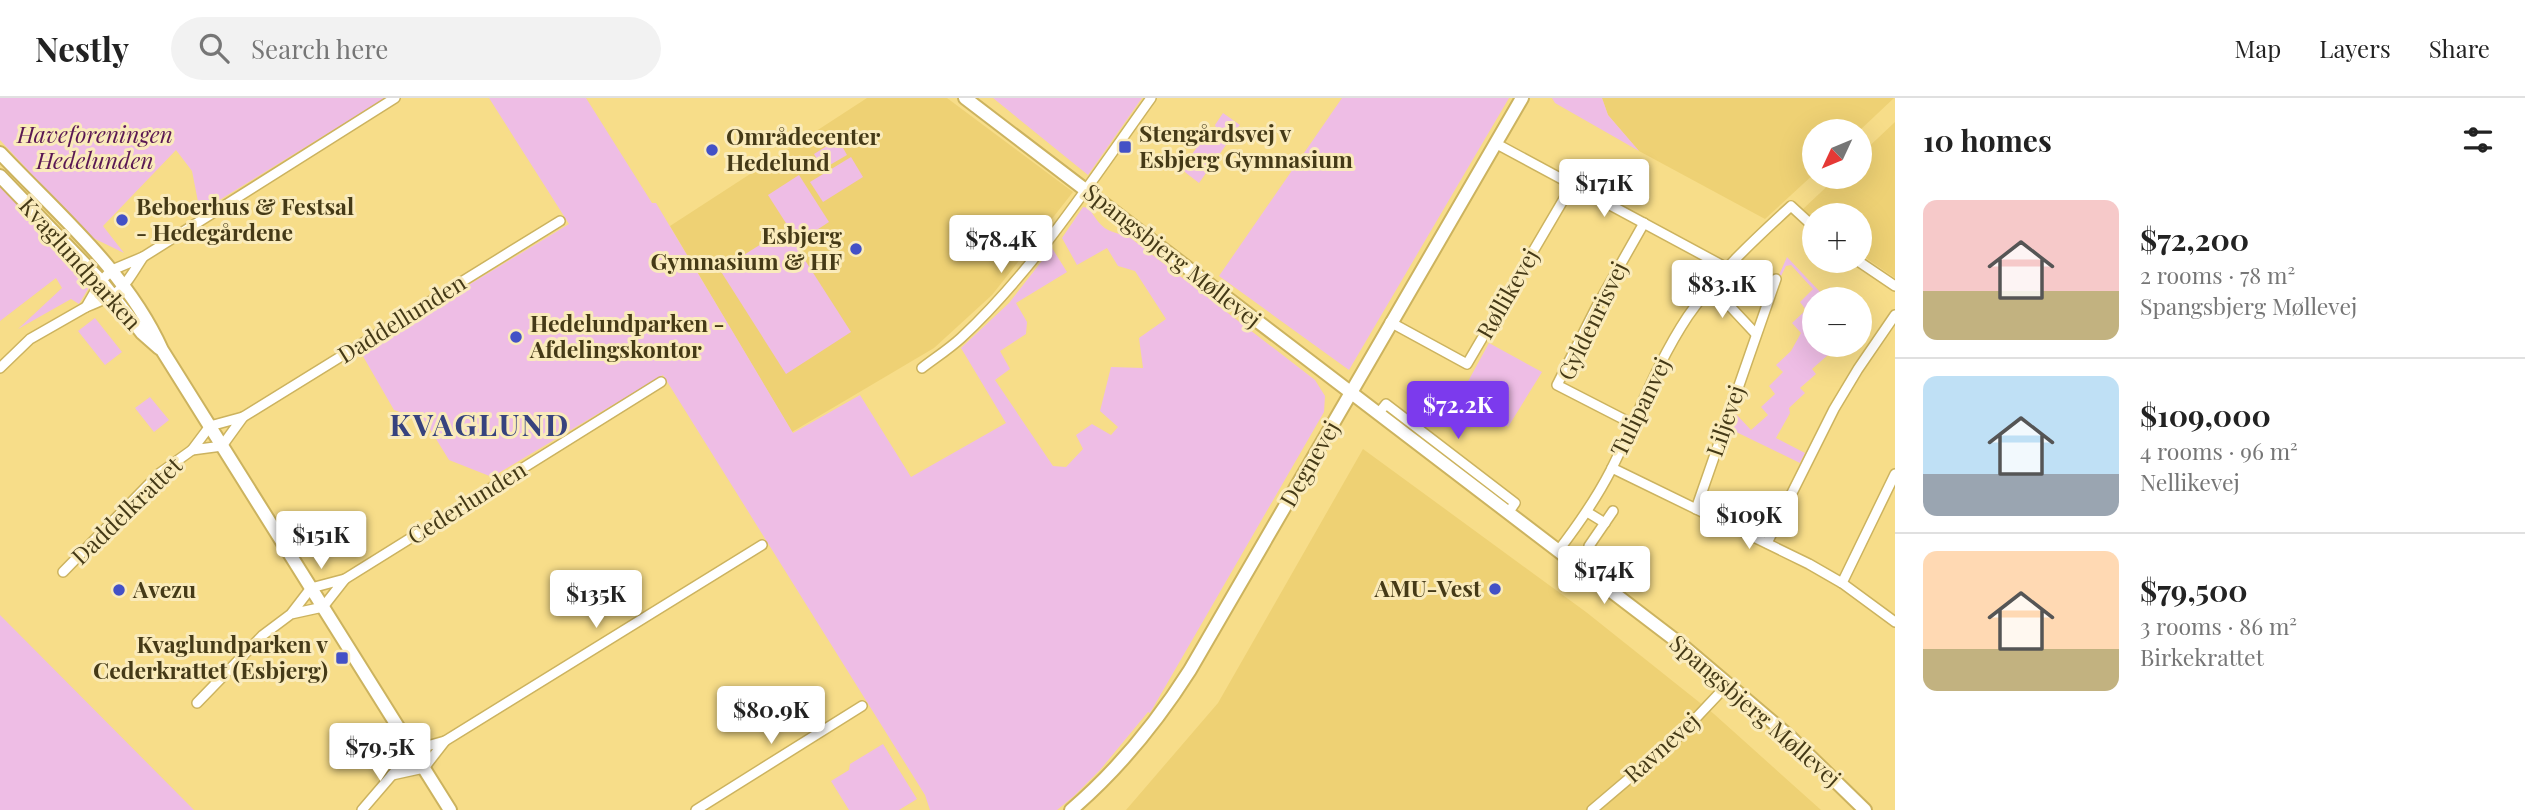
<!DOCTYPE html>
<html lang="en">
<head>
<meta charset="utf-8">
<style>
  body { margin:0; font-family:"Playfair Display",serif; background:#f2f2f2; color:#222; height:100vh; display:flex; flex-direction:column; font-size:26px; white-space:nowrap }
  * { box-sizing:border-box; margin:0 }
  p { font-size:23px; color:#767676 }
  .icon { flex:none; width:38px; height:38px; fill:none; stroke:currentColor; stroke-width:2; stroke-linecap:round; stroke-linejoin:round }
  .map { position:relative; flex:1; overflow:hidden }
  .panel { display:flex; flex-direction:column; background:#fff; width:630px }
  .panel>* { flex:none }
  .needle { width:46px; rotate:226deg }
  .buttons { position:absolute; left:1802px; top:21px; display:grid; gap:14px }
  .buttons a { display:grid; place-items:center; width:70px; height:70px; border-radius:50%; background:#fff; box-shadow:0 7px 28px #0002; font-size:35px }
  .price { position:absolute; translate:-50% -60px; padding:0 16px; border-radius:7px; background:#fff; color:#222; font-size:23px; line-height:46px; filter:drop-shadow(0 2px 4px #0008) }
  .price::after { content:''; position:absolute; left:50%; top:42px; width:21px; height:16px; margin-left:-10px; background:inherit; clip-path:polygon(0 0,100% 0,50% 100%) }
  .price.selected { background:#7c3aed; color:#fff }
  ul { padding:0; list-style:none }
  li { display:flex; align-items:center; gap:21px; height:175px; padding:0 28px }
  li+li { border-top:2px solid #e0e0e0 }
  li span { display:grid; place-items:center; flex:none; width:196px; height:140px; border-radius:14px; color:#555 }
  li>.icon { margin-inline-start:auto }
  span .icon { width:84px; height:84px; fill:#fffc; stroke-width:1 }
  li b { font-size:30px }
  h2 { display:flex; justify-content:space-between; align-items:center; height:84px; padding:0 28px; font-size:30px }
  header { display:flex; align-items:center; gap:42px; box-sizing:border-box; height:98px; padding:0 35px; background:#fff; border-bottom:2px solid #e0e0e0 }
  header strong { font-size:33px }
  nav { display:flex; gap:38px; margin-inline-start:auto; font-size:24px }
  .search { width:490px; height:63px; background:#f2f2f2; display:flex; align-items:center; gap:18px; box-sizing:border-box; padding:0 24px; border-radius:38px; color:#767676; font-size:26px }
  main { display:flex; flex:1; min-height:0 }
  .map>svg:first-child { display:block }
</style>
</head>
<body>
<header>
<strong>Nestly</strong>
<div class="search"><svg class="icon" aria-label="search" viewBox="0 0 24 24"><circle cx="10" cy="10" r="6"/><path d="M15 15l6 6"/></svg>Search here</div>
<nav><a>Map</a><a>Layers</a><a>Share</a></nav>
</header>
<main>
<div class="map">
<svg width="1895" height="712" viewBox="0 0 1895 712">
  <rect width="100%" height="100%" fill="#f7dd89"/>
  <g fill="#eed174">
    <path d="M867 0H947L1073 94 992 197 934 250 792 334 670 128Z"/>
    <path d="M1602 0H1894L1859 33H1815V75L1765 121 1639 53 1608 17Z"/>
    <path d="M1895 24V180L1860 156V117H1815V122L1802 112 1837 79H1860V57Z"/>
    <path d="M1363 351 1586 514 1714 616 1821 712H1126L1218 605Z"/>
  </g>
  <g fill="#eebde5">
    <path d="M0 0H385L200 114 192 73 176 52 103 128 124 155 89 138 0 42Z"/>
    <path d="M489 0H586L652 105H656L793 335 860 297 911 379 1006 325 961 250 1009 205 1052 150 1067 174 1016 205 1027 224 1026 236 1000 253 1010 271 995 282 1053 368 1066 369 1083 351 1076 337 1092 326 1111 337 1118 329 1100 313 1111 269 1143 270 1139 240 1166 221 1135 173 1118 168 1107 150 1077 167 1062 140 1083 109 1089 110C1101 130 1105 133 1128 138L1315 282 1325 298 1324 314 1150 615 1148 614 1100 672 1074 698 1057 712H930L925 697 663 277 492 379 449 362 425 323 394 312 360 253 569 126Z"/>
    <path d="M993 0H1142L1088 77Z"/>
    <path d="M1342 0H1509L1349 272 1219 178Z"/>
    <path d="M1552 0H1602L1608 17 1639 53 1555 5Z"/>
    <path d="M1223 15 1240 27 1225 44 1226 47 1199 85 1181 71 1209 33 1218 40 1224 34 1217 32 1215 27Z"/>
    <path d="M838 41 847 57 823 71 814 56Z"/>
    <path d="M851 59 863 79 823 104 810 84Z"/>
    <path d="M799 77 829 124 798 144 768 97Z"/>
    <path d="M0 87 91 186 79 206 71 201 18 231 62 190 56 180 0 223Z"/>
    <path d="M785 131 851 234 786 276 720 172Z"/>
    <path d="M1787 159 1822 196 1830 189 1841 201H1815V247H1832L1825 253 1828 257 1812 271 1816 276 1800 290 1805 295 1789 310 1790 315 1776 340 1805 355 1800 365 1730 331 1735 315 1751 332 1768 317 1761 309 1775 296 1769 288 1783 274 1776 267 1791 253 1801 235 1792 225 1806 212 1800 204 1813 191 1791 167 1786 168 1781 178 1779 177Z"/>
    <path d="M95 220 122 254 105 267 78 233Z"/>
    <path d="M1489 245 1542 274 1508 329 1460 298Z"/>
    <path d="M150 299 169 322 154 334 135 310Z"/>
    <path d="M0 517 194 712H0Z"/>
    <path d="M883 646 917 701 899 712H849L831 683 849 672 850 666Z"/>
  </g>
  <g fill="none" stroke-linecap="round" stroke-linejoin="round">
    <defs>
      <g id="street">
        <path d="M1495 45 1727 170"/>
        <path d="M143 159 395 0"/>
        <path d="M143 159C122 192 122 195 86 209L101 183 112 172Z"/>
        <path d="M1858 163 1895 188"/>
        <path d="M1711 188 1755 235"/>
        <path d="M1390 224 1467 266 1572 87"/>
        <path d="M0 270 30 241 86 209"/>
        <path d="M922 270C935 260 949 251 961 240 1035 171 1092 82 1151 0"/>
        <path d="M1378 316 1386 306 1515 405 1508 415"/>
        <path d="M243 319 560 123"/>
        <path d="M243 319 222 348 192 352 210 328Z"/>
        <path d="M1631 325 1557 287 1597 208 1644 125"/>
        <path d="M1612 370 1809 466 1842 485 1895 524"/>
        <path d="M1696 411 1776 181"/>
        <path d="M1587 414 1605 425"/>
        <path d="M1767 445 1834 311 1858 271 1895 217"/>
        <path d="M1589 448 1613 413"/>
        <path d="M1558 453C1578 427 1596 401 1611 372 1637 320 1656 266 1688 218 1717 176 1754 142 1791 108L1815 130"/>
        <path d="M63 474 160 375 192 352"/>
        <path d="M345 481 661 284"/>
        <path d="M1842 485 1895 376"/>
        <path d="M197 605 263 537 291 516 311 490 345 481 323 509 291 516"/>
        <path d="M445 643 762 447"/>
        <path d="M445 643 424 670 392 677 413 652Z"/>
        <path d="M362 712 392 677"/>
        <path d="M696 712 862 608"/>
        <path d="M1592 712 1678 639 1729 585"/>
      </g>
      <g id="secondary">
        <path d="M965 0 1683 548 1790 639 1865 712"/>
        <path d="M0 55C58 116 127 174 162 252L450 712"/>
        <path d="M0 78 101 183 142 235 159 250"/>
        <path d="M1071 712C1119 671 1157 624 1190 572L1522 0"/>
      </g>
    </defs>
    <use href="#street" stroke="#ccb35f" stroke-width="12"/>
    <use href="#secondary" stroke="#ccb35f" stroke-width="16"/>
    <use href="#street" stroke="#fff" stroke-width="9"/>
    <use href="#secondary" stroke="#fff" stroke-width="12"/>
  </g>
  <g fill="#4351c6" stroke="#faebbb" stroke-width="2.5">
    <rect x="1118" y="42" width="14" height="14" rx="3.5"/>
    <circle cx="712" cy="52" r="7"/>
    <circle cx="122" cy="122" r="7"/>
    <circle cx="856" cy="151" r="7"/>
    <circle cx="516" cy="239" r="7"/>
    <circle cx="1495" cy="491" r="7"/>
    <circle cx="119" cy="492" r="7"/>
    <rect x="335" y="553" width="14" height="14" rx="3.5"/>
  </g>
  <g text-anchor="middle" stroke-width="6" stroke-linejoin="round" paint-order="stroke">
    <g font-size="23" font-weight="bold" fill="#453a17" stroke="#faebbb" text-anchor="start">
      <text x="1139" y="44">Stengårdsvej v<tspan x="1139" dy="26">Esbjerg Gymnasium</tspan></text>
      <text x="726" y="47">Områdecenter<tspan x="726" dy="26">Hedelund</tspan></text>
      <text x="136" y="117">Beboerhus &amp; Festsal<tspan x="136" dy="26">- Hedegårdene</tspan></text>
      <text x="842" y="146" text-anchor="end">Esbjerg<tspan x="842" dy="26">Gymnasium &amp; HF</tspan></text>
      <text x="530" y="234">Hedelundparken -<tspan x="530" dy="26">Afdelingskontor</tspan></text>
      <text x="1481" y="499" text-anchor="end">AMU-Vest</text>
      <text x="133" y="500">Avezu</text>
      <text x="328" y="555" text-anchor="end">Kvaglundparken v<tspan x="328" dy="26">Cederkrattet (Esbjerg)</tspan></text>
    </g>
    <g font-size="23" font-style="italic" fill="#5a1853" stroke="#faebbb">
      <text x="95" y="45">Haveforeningen<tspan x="95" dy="26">Hedelunden</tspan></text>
    </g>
    <g font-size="23" fill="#453a17" stroke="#faebbb">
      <text transform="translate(1172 158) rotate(38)" y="8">Spangsbjerg Møllevej</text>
      <text transform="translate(80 166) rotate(48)" y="8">Kvaglundparken</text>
      <text transform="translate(1508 196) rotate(-60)" y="8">Røllikevej</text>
      <text transform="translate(402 221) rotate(-32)" y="8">Daddellunden</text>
      <text transform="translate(1593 223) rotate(-64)" y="8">Gyldenrisvej</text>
      <text transform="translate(1641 309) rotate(-64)" y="8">Tulipanvej</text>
      <text transform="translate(1726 323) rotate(-71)" y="8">Liljevej</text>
      <text transform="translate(1310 366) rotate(-60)" y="8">Degnevej</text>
      <text transform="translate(467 405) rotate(-32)" y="8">Cederlunden</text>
      <text transform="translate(127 413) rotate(-44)" y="8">Daddelkrattet</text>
      <text transform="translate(1755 613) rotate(41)" y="8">Spangsbjerg Møllevej</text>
      <text transform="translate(1662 650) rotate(-42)" y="8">Ravnevej</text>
    </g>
    <g font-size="30" font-weight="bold" letter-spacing="2" fill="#37437e" stroke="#faebbb">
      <text x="480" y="338">KVAGLUND</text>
    </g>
  </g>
</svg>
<div class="buttons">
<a><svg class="needle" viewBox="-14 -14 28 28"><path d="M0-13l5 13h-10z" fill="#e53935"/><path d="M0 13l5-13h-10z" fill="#767676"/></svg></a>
<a>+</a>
<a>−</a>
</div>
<b class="price" style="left:1604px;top:121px">$171K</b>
<b class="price" style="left:1001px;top:177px">$78.4K</b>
<b class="price" style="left:1722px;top:222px">$83.1K</b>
<b class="price selected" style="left:1458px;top:343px">$72.2K</b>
<b class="price" style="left:1749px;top:453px">$109K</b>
<b class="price" style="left:321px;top:473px">$151K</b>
<b class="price" style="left:1604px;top:508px">$174K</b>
<b class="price" style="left:596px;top:532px">$135K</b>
<b class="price" style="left:771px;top:648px">$80.9K</b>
<b class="price" style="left:380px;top:685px">$79.5K</b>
</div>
<section class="panel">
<h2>10 homes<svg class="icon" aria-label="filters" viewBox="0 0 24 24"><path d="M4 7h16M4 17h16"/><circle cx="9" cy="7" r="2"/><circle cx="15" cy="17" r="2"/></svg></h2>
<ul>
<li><span style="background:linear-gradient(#f6c9c9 65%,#c2b280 0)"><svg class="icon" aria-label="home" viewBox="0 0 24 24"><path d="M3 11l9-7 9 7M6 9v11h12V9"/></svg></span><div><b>$72,200</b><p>2 rooms · 78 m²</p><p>Spangsbjerg Møllevej</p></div></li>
<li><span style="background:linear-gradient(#bfe0f5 70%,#9aa5b1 0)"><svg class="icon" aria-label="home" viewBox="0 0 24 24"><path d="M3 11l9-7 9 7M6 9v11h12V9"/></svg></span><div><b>$109,000</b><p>4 rooms · 96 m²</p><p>Nellikevej</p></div></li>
<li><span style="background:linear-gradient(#ffd9b3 70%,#c2b280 0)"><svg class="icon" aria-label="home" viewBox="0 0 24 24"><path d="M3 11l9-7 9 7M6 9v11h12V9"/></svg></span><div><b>$79,500</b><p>3 rooms · 86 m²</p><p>Birkekrattet</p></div></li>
</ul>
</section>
</main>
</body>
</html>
